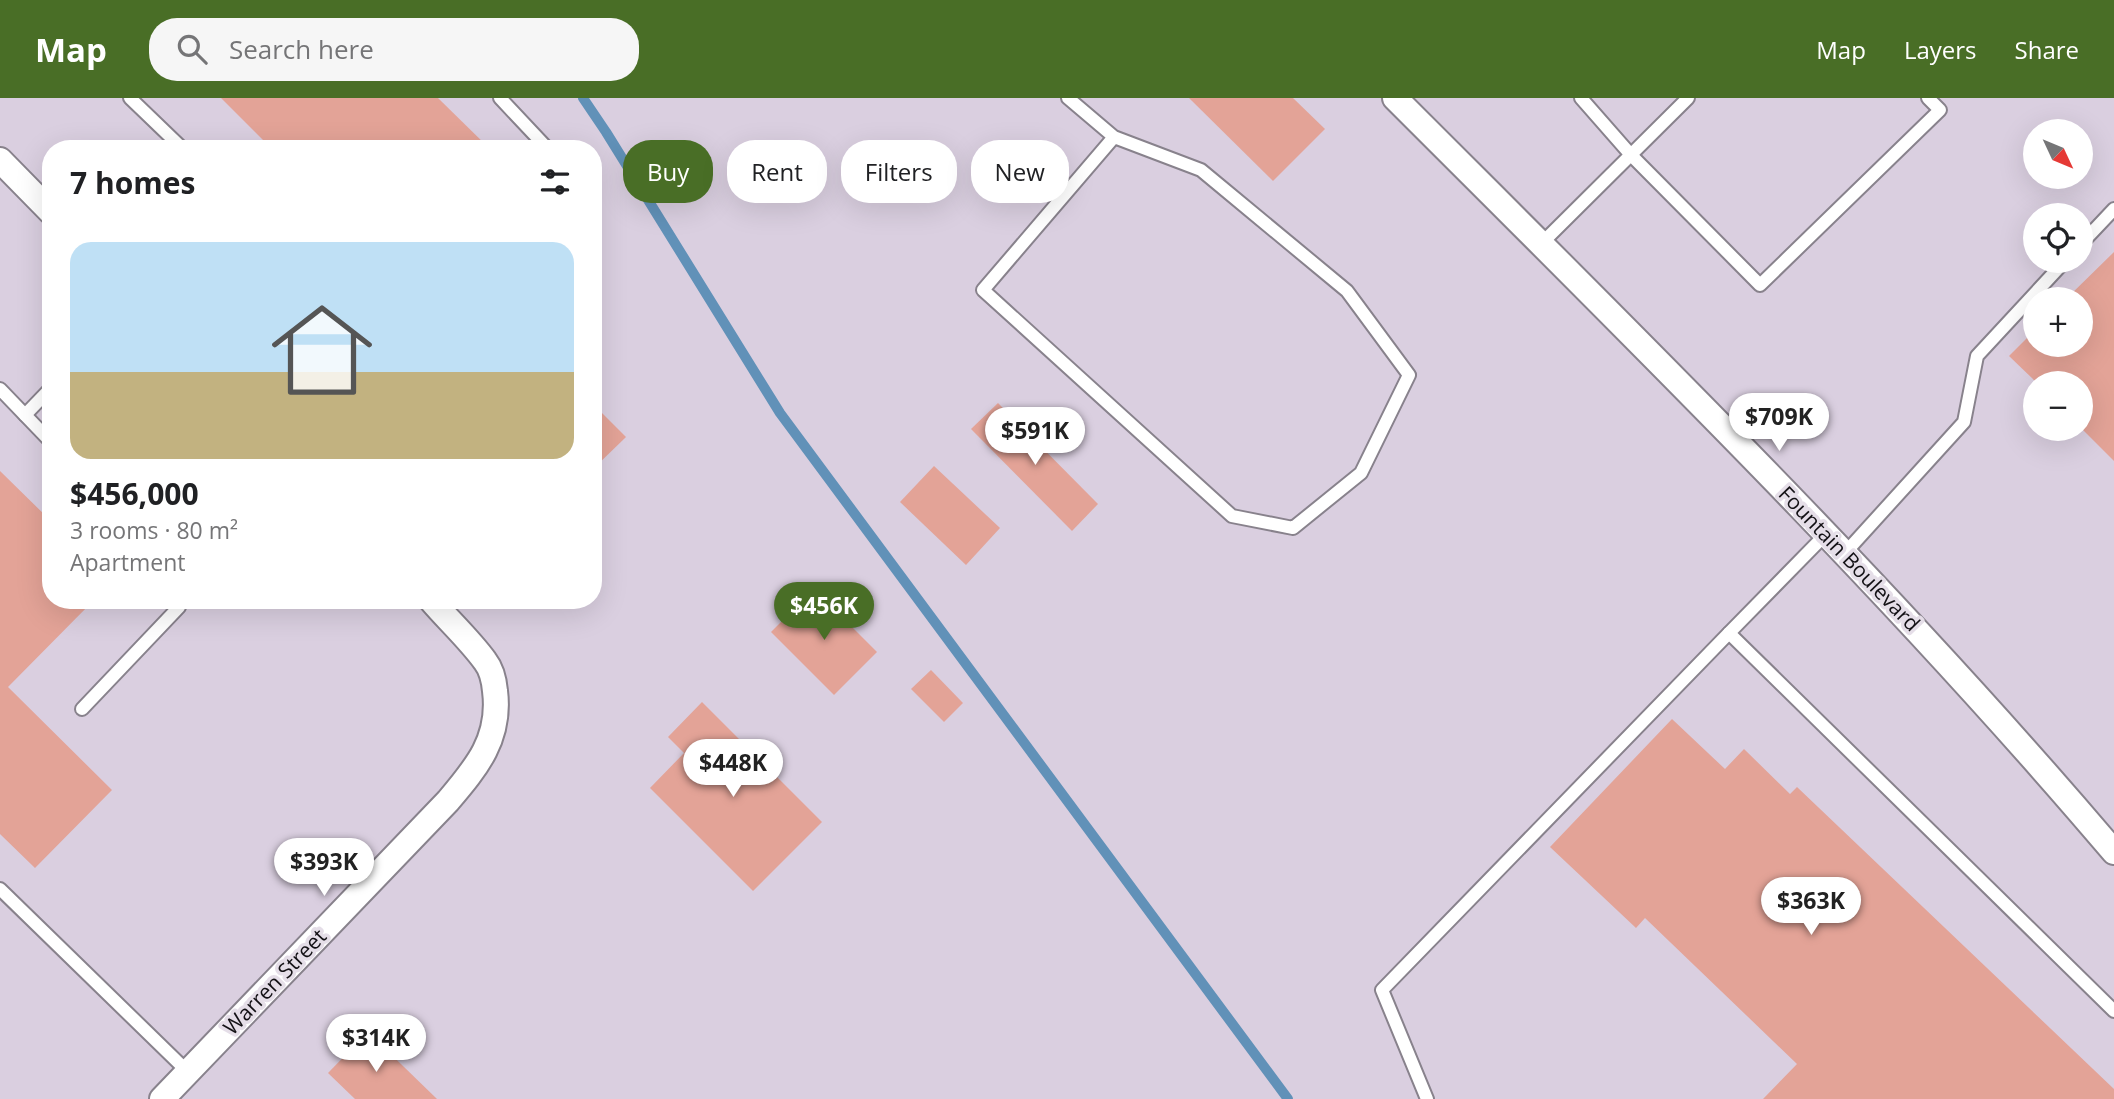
<!DOCTYPE html>
<html lang="en">
<head>
<meta charset="utf-8">
<style>
  body { margin:0; font-family:"Open Sans",sans-serif; background:#f6f6f6; color:#202124; height:100vh; display:flex; flex-direction:column; font-size:26px; white-space:nowrap }
  * { box-sizing:border-box; margin:0 }
  p { font-size:23px; color:#757577 }
  .icon { flex:none; width:38px; height:38px; fill:none; stroke:currentColor; stroke-width:2; stroke-linecap:round; stroke-linejoin:round }
  .map { position:relative; flex:1; overflow:hidden }
  .details { position:absolute; left:42px; top:42px; width:560px; height:469px; display:flex; flex-direction:column; background:#fff; border-radius:28px; box-shadow:0 7px 28px #0002 }
  .details>* { flex:none }
  .banner { position:absolute; left:623px; top:42px; width:665px; height:63px; display:flex; gap:14px }
  .needle { width:46px; rotate:134deg }
  .buttons { position:absolute; left:2023px; top:21px; display:grid; gap:14px }
  .buttons a { display:grid; place-items:center; width:70px; height:70px; border-radius:50%; background:#fff; box-shadow:0 7px 28px #0002; font-size:35px }
  .price { position:absolute; translate:-50% -60px; padding:0 16px; border-radius:24px; background:#fff; color:#222; font-size:23px; line-height:46px; filter:drop-shadow(0 2px 4px #0008) }
  .price::after { content:''; position:absolute; left:50%; top:42px; width:21px; height:16px; margin-left:-10px; background:inherit; clip-path:polygon(0 0,100% 0,50% 100%) }
  .price.on { background:#496e26; color:#fff }
  ul { padding:0; list-style:none }
  li { display:grid; align-content:center; gap:14px; height:371px; padding:0 28px }
  li+li { border-top:2px solid #e0e0e0 }
  li span { display:grid; place-items:center; height:217px; border-radius:21px; color:#555 }
  li>.icon { margin-inline-start:auto }
  span .icon { width:126px; height:126px; fill:#fffc; stroke-width:1 }
  li b { font-size:30px }
  h2 { display:flex; justify-content:space-between; align-items:center; height:84px; padding:0 28px; font-size:30px }
  .tag { padding:0 24px; border-radius:28px; background:#fff; box-shadow:0 7px 28px #0002; font-size:24px; line-height:63px }
  .tag.on { background:#496e26; color:#fff }
  header { display:flex; align-items:center; gap:42px; box-sizing:border-box; height:98px; padding:0 35px; background:#496e26; color:#fff }
  header strong { font-size:33px }
  nav { display:flex; gap:38px; margin-inline-start:auto; font-size:24px }
  .search { width:490px; height:63px; background:#f6f6f6; display:flex; align-items:center; gap:18px; box-sizing:border-box; padding:0 24px; border-radius:28px; color:#757577; font-size:26px }
  .map>svg:first-child { display:block }
</style>
</head>
<body>
<header>
<strong>Map</strong>
<div class="search"><svg class="icon" aria-label="search" viewBox="0 0 24 24"><circle cx="10" cy="10" r="6"/><path d="M15 15l6 6"/></svg>Search here</div>
<nav><a>Map</a><a>Layers</a><a>Share</a></nav>
</header>
<div class="map">
<svg width="2114" height="1001" viewBox="0 0 2114 1001">
  <rect width="100%" height="100%" fill="#e5dee8"/>
  <path fill="#dacfe0" fill-rule="evenodd" d="M0 0H2114V1001H0ZM2035 33H2081V79H2035ZM51 51H593V502H51ZM2035 117H2081V163H2035ZM2035 201H2081V247H2035ZM2035 285H2081V331H2035Z"/>
  <g fill="none" stroke-linecap="round" stroke-linejoin="round">
    <path stroke="#6191b8" stroke-width="10" d="M583 0 606 34 780 315 1288 1001"/>
  </g>
  <g fill="#e3a397">
    <path d="M221 0H438L490 51H272Z"/>
    <path d="M1189 0H1293L1325 31 1273 83Z"/>
    <path d="M2114 154V363L2081 330V285H2037L2009 258 2035 232V247H2081V201H2066Z"/>
    <path d="M998 305 1098 406 1072 433 971 331Z"/>
    <path d="M593 306 626 339 593 371Z"/>
    <path d="M934 368 1000 430 966 467 900 404Z"/>
    <path d="M0 373 51 423V502H94L8 589 112 692 35 770 0 736Z"/>
    <path d="M814 491 877 554 834 597 771 534Z"/>
    <path d="M931 572 963 605 944 624 911 591Z"/>
    <path d="M702 604 822 724 753 793 650 690 684 655 668 639Z"/>
    <path d="M1672 621 1725 671 1744 651 1790 696 1797 689 2114 991V1001H1763L1797 966 1645 820 1636 830 1550 749Z"/>
    <path d="M368 934 437 1001H355L328 975Z"/>
  </g>
  <g fill="none" stroke-linecap="round" stroke-linejoin="round">
    <defs>
      <g id="lane">
        <path d="M130 0 183 51"/>
        <path d="M500 0 548 51"/>
        <path d="M1068 0 1114 39 1201 72 1347 193 1409 277 1361 375 1293 430 1232 418 983 192 1114 39"/>
        <path d="M1581 0 1631 57 1760 187 1940 12 1928 0"/>
        <path d="M1541 146 1688 0"/>
        <path d="M2081 146 2114 111"/>
        <path d="M0 291 51 344"/>
        <path d="M25 317 51 290"/>
        <path d="M1826 436 1729 535 2114 913"/>
        <path d="M1845 455 1964 324 1977 258 2065 163"/>
        <path d="M82 611 179 509 181 502"/>
        <path d="M0 791 188 974"/>
        <path d="M1427 1001 1382 892 1729 535"/>
      </g>
      <g id="street">
        <path d="M1395 0C1641 246 1889 489 2114 754"/>
        <path d="M0 62 51 114"/>
        <path d="M162 1001 448 703C477 669 501 640 495 593 494 582 492 572 485 563 469 541 448 522 431 502"/>
      </g>
    </defs>
    <use href="#lane" stroke="#88828c" stroke-width="16"/>
    <use href="#street" stroke="#88828c" stroke-width="28"/>
    <use href="#lane" stroke="#fff" stroke-width="12"/>
    <use href="#street" stroke="#fff" stroke-width="24"/>
  </g>
  <g text-anchor="middle" stroke-width="7" stroke-linejoin="round" paint-order="stroke">
    <g font-size="21" fill="#131115" stroke="#e5dee8">
      <text transform="translate(1849 461) rotate(46)" y="7">Fountain Boulevard</text>
      <text transform="translate(275 884) rotate(-46)" y="7">Warren Street</text>
    </g>
  </g>
</svg>
<div class="buttons">
<a><svg class="needle" viewBox="-14 -14 28 28"><path d="M0-13l5 13h-10z" fill="#e53935"/><path d="M0 13l5-13h-10z" fill="#757577"/></svg></a>
<a><svg class="icon" aria-label="locate" viewBox="0 0 24 24"><circle cx="12" cy="12" r="6"/><path d="M12 2v4M12 18v4M2 12h4M18 12h4"/></svg></a>
<a>+</a>
<a>−</a>
</div>
<b class="price" style="left:1779px;top:355px">$709K</b>
<b class="price" style="left:1035px;top:369px">$591K</b>
<b class="price on" style="left:824px;top:544px">$456K</b>
<b class="price" style="left:733px;top:701px">$448K</b>
<b class="price" style="left:324px;top:800px">$393K</b>
<b class="price" style="left:1811px;top:839px">$363K</b>
<b class="price" style="left:376px;top:976px">$314K</b>
<div class="banner">
<a class="tag on">Buy</a>
<a class="tag">Rent</a>
<a class="tag">Filters</a>
<a class="tag">New</a>
</div>
<section class="details">
<h2>7 homes<svg class="icon" aria-label="filters" viewBox="0 0 24 24"><path d="M4 7h16M4 17h16"/><circle cx="9" cy="7" r="2"/><circle cx="15" cy="17" r="2"/></svg></h2>
<ul>
<li><span style="background:linear-gradient(#bfe0f5 60%,#c2b280 0)"><svg class="icon" aria-label="home" viewBox="0 0 24 24"><path d="M3 11l9-7 9 7M6 9v11h12V9"/></svg></span><div><b>$456,000</b><p>3 rooms · 80 m²</p><p>Apartment</p></div></li>
</ul>
</section>
</div>
</body>
</html>
